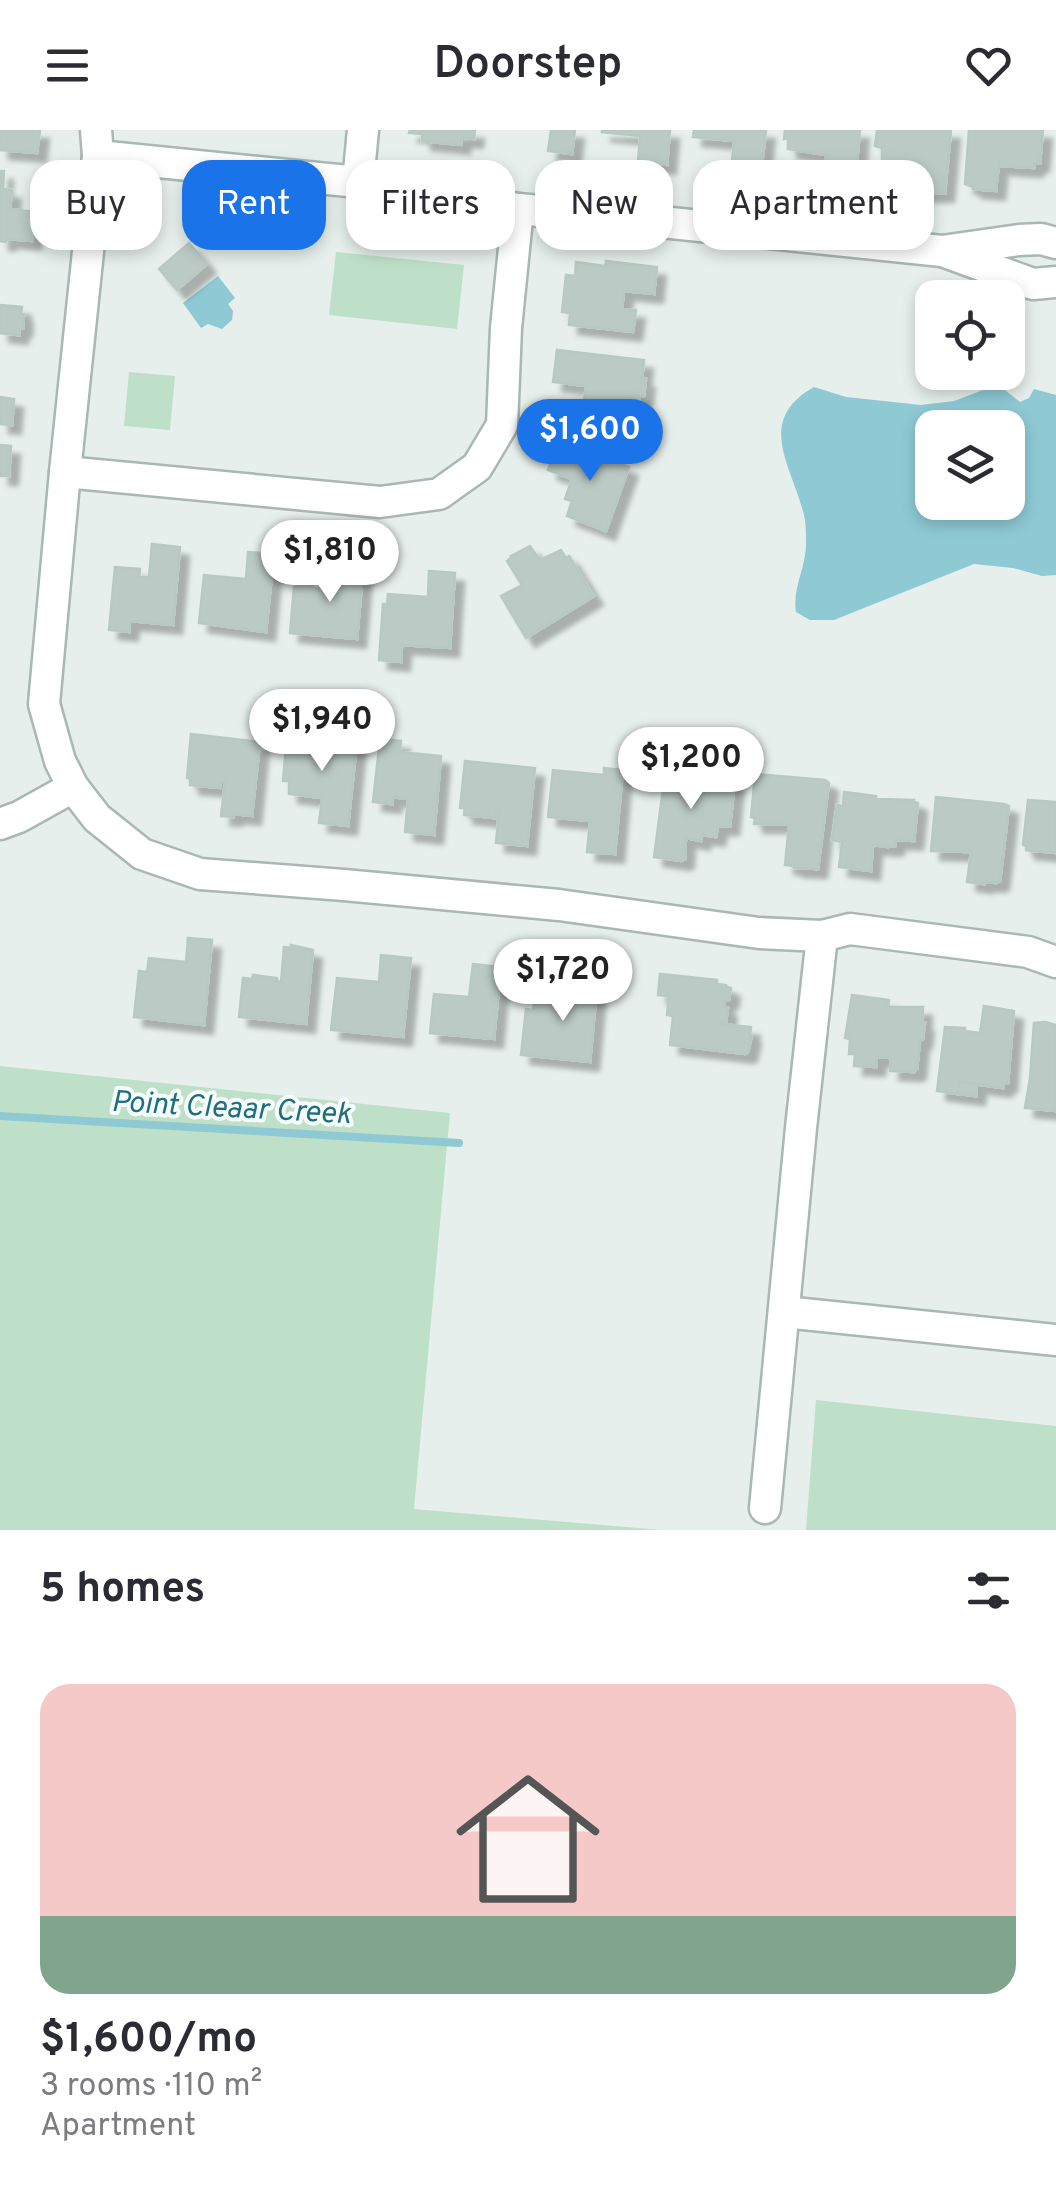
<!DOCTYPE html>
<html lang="en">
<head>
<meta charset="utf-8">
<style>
  body { margin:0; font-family:Overpass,sans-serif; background:#f2f2f3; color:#2b2b33; height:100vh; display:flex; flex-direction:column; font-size:38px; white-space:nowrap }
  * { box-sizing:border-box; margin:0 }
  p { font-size:32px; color:#7c7c81 }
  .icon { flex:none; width:55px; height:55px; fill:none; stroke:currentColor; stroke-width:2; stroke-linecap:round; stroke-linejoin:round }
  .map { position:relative; height:1400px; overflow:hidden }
  .details { display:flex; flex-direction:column; background:#fff; flex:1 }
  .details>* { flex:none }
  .guide { position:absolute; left:30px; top:30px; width:998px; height:90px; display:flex; gap:20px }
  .controls { position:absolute; left:915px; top:150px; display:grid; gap:20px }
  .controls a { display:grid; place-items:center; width:110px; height:110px; border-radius:20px; background:#fff; box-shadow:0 5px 15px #0003; font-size:50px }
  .price { position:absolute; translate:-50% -85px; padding:0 22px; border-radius:35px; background:#fff; color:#222; font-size:32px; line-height:65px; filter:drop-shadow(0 2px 5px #0008) }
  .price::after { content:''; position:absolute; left:50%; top:60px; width:30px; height:22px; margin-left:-15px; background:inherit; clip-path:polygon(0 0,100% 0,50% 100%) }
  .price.active { background:#1a73e8; color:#fff }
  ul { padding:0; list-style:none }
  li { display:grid; align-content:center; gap:20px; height:530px; padding:0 40px }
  li span { display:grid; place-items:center; height:310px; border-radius:30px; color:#555 }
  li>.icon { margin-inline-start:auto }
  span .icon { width:180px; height:180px; fill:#fffc; stroke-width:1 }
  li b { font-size:42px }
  h2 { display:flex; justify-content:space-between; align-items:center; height:120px; padding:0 40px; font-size:42px }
  .tag { padding:0 35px; border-radius:30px; background:#fff; box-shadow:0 5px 15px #0003; font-size:35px; line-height:90px }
  .tag.active { background:#1a73e8; color:#fff }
  header { display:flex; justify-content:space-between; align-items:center; height:130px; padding:0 40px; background:#fff; font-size:45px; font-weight:600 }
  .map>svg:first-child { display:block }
</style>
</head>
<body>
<header><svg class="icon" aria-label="menu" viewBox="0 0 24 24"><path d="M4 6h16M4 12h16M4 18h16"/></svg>Doorstep<svg class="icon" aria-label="heart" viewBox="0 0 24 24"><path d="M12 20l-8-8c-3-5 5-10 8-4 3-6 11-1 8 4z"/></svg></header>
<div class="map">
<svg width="1056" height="1400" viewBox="0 0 1056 1400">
  <defs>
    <filter id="shadow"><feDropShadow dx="9" dy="9" stdDeviation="2.5" flood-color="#0004"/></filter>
  </defs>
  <rect width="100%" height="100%" fill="#e6efeb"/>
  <g fill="#bfe0c8">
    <path d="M336 122 464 135 457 199 329 185Z"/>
    <path d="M129 242 175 246 170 300 124 296Z"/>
    <path d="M0 936 450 983 414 1379 661 1400H0Z"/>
    <path d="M816 1270 1056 1296V1400H806Z"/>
  </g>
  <g fill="#8ec9d4" fill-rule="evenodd">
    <path d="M218 146 235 168 228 174 233 181 232 190 222 199 208 194 201 198 183 173Z"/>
    <path d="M814 257 846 267 921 275 954 271 983 260H1005L1020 272 1029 268 1034 259 1056 265V445L1042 446 1013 438 974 434 834 490H810L796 482C792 457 807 436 806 412 806 402 806 391 803 381 790 333 756 290 814 257ZM932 298H1008V372H932Z"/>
  </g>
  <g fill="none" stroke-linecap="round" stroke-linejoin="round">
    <path stroke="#8ec9d4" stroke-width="8" d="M0 986 459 1013"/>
  </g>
  <g fill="#bbcac4" stroke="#b8c9c2" stroke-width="2.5" filter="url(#shadow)">
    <path d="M0 0H40L37 23 0 20Z"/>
    <path d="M410 0H475L474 9 462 8 461 15 422 11V4L409 3Z"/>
    <path d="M551 0H575L572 24 548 21Z"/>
    <path d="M602 0H670L667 35 638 32 640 6 602 2Z"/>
    <path d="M694 0H766L761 44 731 41 734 11 693 7Z"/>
    <path d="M785 0H860L855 54H835L834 52 824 49 826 25 788 19V8L784 9Z"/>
    <path d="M877 0H951L945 63H924L913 59 917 30 905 31 903 34 882 31V18L875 16Z"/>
    <path d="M969 0H1043L1040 33H1035L1034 38 1002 36V33L999 32 996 61 973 59V57L965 54Z"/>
    <path d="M0 41H4L3 59 12 60 10 79 35 82 32 111 7 109 6 112 0 111Z"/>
    <path d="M189 113 207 134 177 160 159 139Z"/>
    <path d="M606 131 657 137 654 164 624 161 622 179 636 180 633 202 569 195 570 183 562 182 566 145 575 146 576 132 605 136Z"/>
    <path d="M0 175 22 177 21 184H24L23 198H19V205L0 203Z"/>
    <path d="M557 220 644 230 642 249H646L644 266H640L636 300 581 293 586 256 553 252Z"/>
    <path d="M0 267 14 269 12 295 0 294Z"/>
    <path d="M558 314 580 322 581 319 629 337 606 401 567 386 572 371 565 369 572 349 548 340Z"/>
    <path d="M0 315 11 316 9 346H0Z"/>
    <path d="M152 414 180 417 173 495 130 491 129 502 109 500 115 437 140 439 139 447H149Z"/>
    <path d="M530 416 540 430 561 420 566 428 569 426 594 466 526 508 501 466 522 455 507 431 512 427 511 426Z"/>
    <path d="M248 422 274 424 266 502 199 493 204 445 246 449Z"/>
    <path d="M343 430 364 432 357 509 290 503 294 457H297L298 452 313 453V458L333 460 336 432 343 433Z"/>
    <path d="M429 441 455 443 450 518 402 515 401 532 379 530 383 474H387L388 464 428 467Z"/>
    <path d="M191 604 260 612 252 686 233 684V687L221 686 225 652 221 651 220 658 190 655V648H187Z"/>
    <path d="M287 605 357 612 348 696 319 693 322 668 289 664V651H283Z"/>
    <path d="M380 609 401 611 400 622 441 626 434 705 405 702 408 669 392 667V674L373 672Z"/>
    <path d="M465 631 535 638 527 716 496 713 499 682H495V688L464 685 465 678H460Z"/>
    <path d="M604 638 623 640 615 724 587 722 590 691 548 687 553 640 604 645Z"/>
    <path d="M665 644 735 651 730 696H718L716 707 702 705 701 711 686 708 685 729 681 731 654 727Z"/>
    <path d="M755 644 825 650 829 653 818 739 794 738 793 736 785 735 789 694H754L755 688 751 687Z"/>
    <path d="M844 662 876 666V669L914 670V672L918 673 914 711 895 710V716L888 717 873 715 871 741 839 737 842 712 832 710 837 675 843 676Z"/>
    <path d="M936 667 1004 674 1009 676 1000 751 996 753 984 752V754L967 752 971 722 931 721Z"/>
    <path d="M1028 670 1056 672V723L1026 720V716L1023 715Z"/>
    <path d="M188 808 212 810 204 895 134 887 139 841 147 842 149 828 186 832Z"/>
    <path d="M291 815 313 820 306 894 239 887 243 848 252 849 253 845 277 848V851L281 852 284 817 291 818Z"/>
    <path d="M381 825 411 828 403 907 331 900 337 848 379 852Z"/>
    <path d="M473 834 501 837 494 909 430 903 434 864 469 867Z"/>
    <path d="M577 844 598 848 590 932 521 925 526 879 533 880 535 868 557 870V874L569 875 572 845Z"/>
    <path d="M660 844 717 850V854L726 855V857L731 858 729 870H725L724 878H728L726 892H722L721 894 751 897 750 905H752L748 922 745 924 670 915 673 886 667 885 669 866 658 865Z"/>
    <path d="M852 865 889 870 888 877H923L922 893H925L923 909 920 910 917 939 914 942 890 941 891 928 877 927 876 937 854 936 855 924H849L850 909 845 908Z"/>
    <path d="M984 876 1014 881 1008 953 1003 954V958L959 952 958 964 937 961 945 897 965 898V901L980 903Z"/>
    <path d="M1045 892 1056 895V981L1025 978 1030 948 1034 893Z"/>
    <path d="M959 952 977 954 976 966 958 964Z"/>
  </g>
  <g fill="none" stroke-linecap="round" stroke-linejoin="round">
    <defs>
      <g id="minor">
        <path d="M96 0 98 26 65 342 44 574 60 631 73 657 97 688 142 724 200 744 344 755 559 775 759 803 822 806 850 799 1028 822 1056 832"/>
        <path d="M363 0 358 52 518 79 671 93 942 121 1019 110 1041 109 1056 113"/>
        <path d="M98 26 358 52"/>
        <path d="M945 122 1033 154 1056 152"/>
        <path d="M65 342 380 372 439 364 477 337 502 295 506 198 518 79"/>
        <path d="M0 694 19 687 73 657"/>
        <path d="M784 1182 1056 1210"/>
        <path d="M765 1378 801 998 822 806"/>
      </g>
    </defs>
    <use href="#minor" stroke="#a8b8b2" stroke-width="35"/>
    <use href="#minor" stroke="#fff" stroke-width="30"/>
  </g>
  <g text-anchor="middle" stroke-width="8" stroke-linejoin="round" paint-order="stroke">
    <g font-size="30" font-style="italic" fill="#1c6f80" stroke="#f7fbf9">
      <text transform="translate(231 977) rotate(3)" y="10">Point Cleaar Creek</text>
    </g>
  </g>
</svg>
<div class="controls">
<a><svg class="icon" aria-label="locate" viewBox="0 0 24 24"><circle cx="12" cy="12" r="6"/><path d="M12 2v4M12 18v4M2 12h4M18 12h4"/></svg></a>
<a><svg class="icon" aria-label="layers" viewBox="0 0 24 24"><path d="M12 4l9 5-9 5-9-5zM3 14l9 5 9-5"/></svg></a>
</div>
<b class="price active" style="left:590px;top:354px">$1,600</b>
<b class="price" style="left:330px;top:475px">$1,810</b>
<b class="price" style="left:322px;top:644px">$1,940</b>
<b class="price" style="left:691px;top:682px">$1,200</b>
<b class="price" style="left:563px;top:894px">$1,720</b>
<div class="guide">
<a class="tag">Buy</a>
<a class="tag active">Rent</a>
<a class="tag">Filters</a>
<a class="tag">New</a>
<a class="tag">Apartment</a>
</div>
</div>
<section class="details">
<h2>5 homes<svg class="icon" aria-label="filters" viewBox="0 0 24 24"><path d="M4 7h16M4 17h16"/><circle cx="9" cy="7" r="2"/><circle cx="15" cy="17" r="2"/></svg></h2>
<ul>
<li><span style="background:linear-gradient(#f6c9c9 75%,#7fa58c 0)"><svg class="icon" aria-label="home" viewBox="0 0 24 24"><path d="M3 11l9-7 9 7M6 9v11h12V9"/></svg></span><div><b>$1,600/mo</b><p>3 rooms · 110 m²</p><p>Apartment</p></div></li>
</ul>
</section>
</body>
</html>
